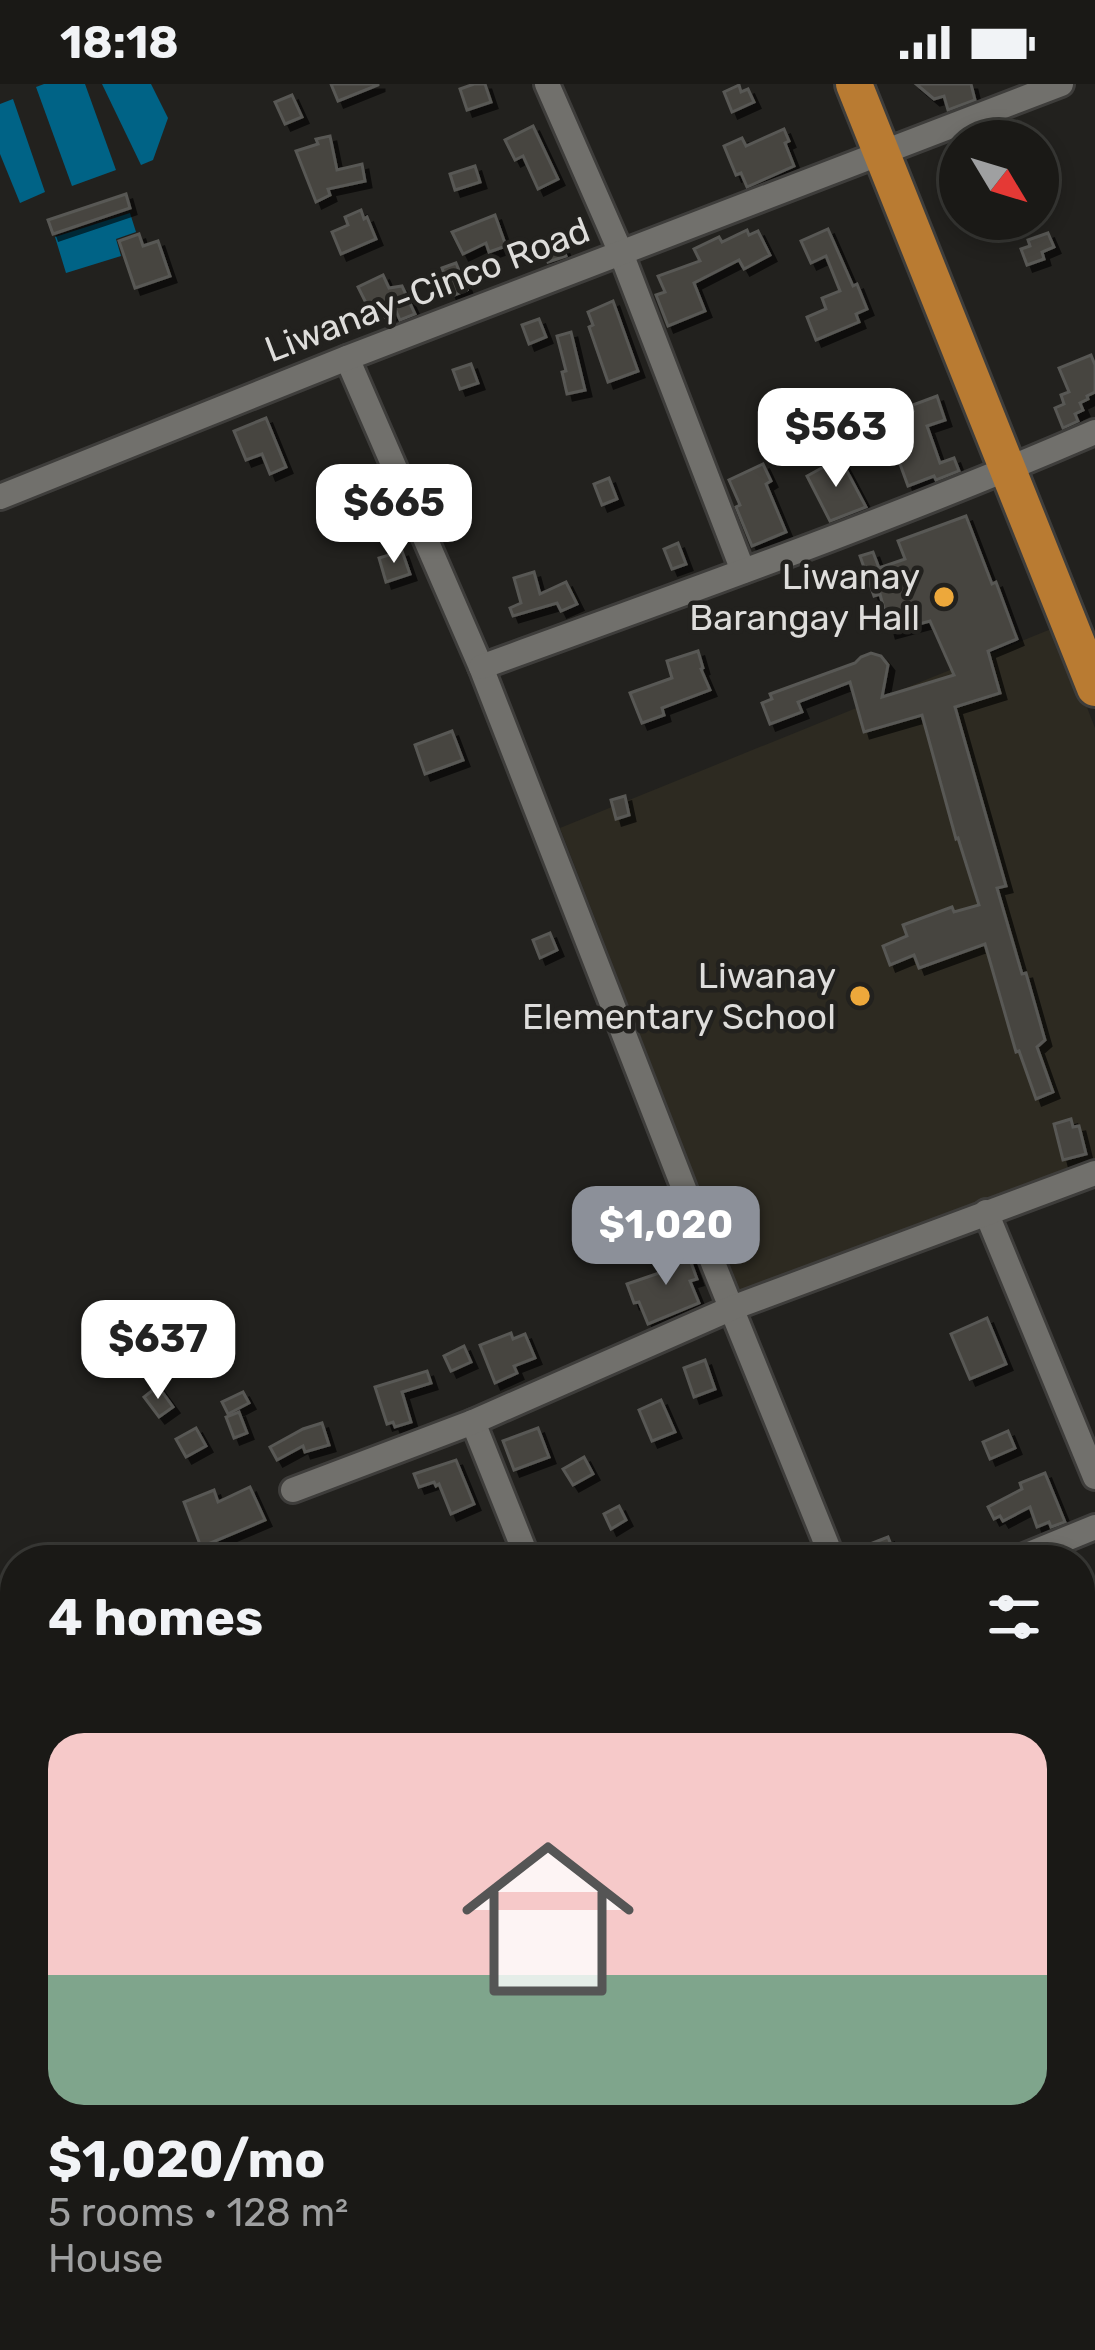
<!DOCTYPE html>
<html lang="en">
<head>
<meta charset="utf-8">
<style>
  body { margin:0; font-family:Rubik,sans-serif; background:#272623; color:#f1f3f6; height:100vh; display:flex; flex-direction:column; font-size:45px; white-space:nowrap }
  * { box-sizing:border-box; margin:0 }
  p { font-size:39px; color:#9fa0a1 }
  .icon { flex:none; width:66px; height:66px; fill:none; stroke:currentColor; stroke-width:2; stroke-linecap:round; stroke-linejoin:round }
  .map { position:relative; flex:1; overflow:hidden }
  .panel { position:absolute; left:0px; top:1461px; width:1095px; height:807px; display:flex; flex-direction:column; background:#1a1916; border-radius:48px 48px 0 0; box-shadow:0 6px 18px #0003,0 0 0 3px #383835 }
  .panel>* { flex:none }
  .needle { width:78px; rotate:128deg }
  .controls { position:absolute; left:939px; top:36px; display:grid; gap:24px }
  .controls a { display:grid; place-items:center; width:120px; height:120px; border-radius:50%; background:#1a1916; box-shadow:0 6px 18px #0003,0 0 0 3px #383835; font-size:60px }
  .price { position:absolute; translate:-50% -102px; padding:0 27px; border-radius:24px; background:#fff; color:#222; font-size:39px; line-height:78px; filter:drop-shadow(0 3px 6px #0008) }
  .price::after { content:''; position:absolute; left:50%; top:72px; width:36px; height:27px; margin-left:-18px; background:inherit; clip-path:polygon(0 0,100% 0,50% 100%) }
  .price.active { background:#8c9099; color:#fff }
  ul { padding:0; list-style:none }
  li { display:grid; align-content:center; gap:24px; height:636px; padding:0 48px }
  li span { display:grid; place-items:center; height:372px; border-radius:36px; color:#555 }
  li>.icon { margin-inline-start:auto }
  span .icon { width:216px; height:216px; fill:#fffc; stroke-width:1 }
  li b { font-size:51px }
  h2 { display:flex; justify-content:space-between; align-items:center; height:144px; padding:0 48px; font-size:51px }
  .status { display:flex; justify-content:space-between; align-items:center; height:84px; padding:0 60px; background:#1a1916; direction:ltr }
  .status svg { height:33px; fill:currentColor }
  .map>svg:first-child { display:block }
</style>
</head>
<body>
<div class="status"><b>18:18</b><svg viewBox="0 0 49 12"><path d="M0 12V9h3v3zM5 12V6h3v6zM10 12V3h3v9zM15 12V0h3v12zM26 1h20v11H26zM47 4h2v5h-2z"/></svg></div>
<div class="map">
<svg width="1095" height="2266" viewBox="0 0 1095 2266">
  <defs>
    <filter id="shadow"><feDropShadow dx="6" dy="6" stdDeviation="0" flood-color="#0009"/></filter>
  </defs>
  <rect width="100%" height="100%" fill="#22211e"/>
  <path fill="#2d2a21" d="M1056 543 1095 644V1079L742 1216 560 744Z"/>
  <g fill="#006386">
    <path d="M44 0H85L116 86 72 102 36 3Z"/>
    <path d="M102 0H151L168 34 153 76 141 81Z"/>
    <path d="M13 15 45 108 20 119 0 70V20Z"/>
    <path d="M130 129 136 148 116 155 121 172 66 189 55 153Z"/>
  </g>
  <g fill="#464541" stroke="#595854" stroke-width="3" filter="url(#shadow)">
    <path d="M331 0H378V1L338 17Z"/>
    <path d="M474 0H485L491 18 467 26 460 5Z"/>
    <path d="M916 0H971L975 16 948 26 944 12 934 15Z"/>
    <path d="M739 1 741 8 748 5 754 18 732 28 724 8Z"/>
    <path d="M292 11 302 33 285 40 275 18Z"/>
    <path d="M533 42 558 95 538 105 523 72 515 76 505 56Z"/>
    <path d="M784 45 789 57 785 59 794 82 747 103 741 89 736 91 724 62 742 54 746 62Z"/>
    <path d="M330 52 337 86 362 80 365 97 328 105 330 111 316 118 296 67 318 60 316 55Z"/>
    <path d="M475 82 480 98 455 106 450 90Z"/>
    <path d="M126 110 130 124 53 150 48 136Z"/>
    <path d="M361 126 364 135 367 133 376 155 341 170 332 148 348 141 345 133Z"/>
    <path d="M495 131 506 162 489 168 486 159 463 170 452 148Z"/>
    <path d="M828 145 853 202 857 200 867 225 856 230 859 238 816 256 807 233 826 225 822 214 840 207 826 172 811 179 801 157Z"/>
    <path d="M747 146 749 151 758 147 770 171 744 185 739 176 694 199 705 227 668 242 656 211 665 208 658 192 700 177 694 165 719 153 722 158Z"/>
    <path d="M1048 149 1054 163 1042 168 1044 175 1027 181 1021 165 1030 162 1028 156Z"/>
    <path d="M139 150 143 162 158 157 170 192 135 204 119 157Z"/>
    <path d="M560 156 566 172 548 178 542 162Z"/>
    <path d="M456 179 467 206 452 212 442 184Z"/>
    <path d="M383 191 389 204 402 202 415 230 400 236 396 227 385 233 378 218 368 223 358 203Z"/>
    <path d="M613 217 638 287 608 298 589 243 593 241 588 228Z"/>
    <path d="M539 235 546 253 529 260 522 241Z"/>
    <path d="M571 248 585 306 567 310 562 288 566 287 557 252Z"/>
    <path d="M1091 271 1095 281V308L1087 312 1088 315 1080 319 1083 326 1075 330 1078 337 1063 344 1055 324 1064 320 1061 311 1069 308 1059 284Z"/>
    <path d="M471 280 478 299 460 305 453 286Z"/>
    <path d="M937 312 945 336 927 342 940 379 954 374 959 387 936 396 934 392 908 402 896 369 886 372 875 341 913 327 910 322Z"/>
    <path d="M266 334 286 383 270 390 262 370 246 376 234 347Z"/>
    <path d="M840 374 866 423 830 437 807 392Z"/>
    <path d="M763 380 771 397 766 400 786 448 752 462 736 423 740 421 729 396Z"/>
    <path d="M609 394 617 415 602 421 594 400Z"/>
    <path d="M966 432 992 500 996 498 1017 555 988 567 1000 609 955 623 1006 802 997 804 1022 890 1026 889 1045 956 1037 963 1053 1008 1036 1015 1019 967 1016 968 985 860 919 884 914 871 890 881 883 862 907 852 903 841 952 823 954 828 979 821 958 754 956 755 922 631 864 648 850 598 798 618 802 628 770 640 762 619 772 615 770 610 855 579 861 573 871 569 881 572 888 581 882 613 954 591 930 537 890 548 880 510 874 512 860 472 873 468 879 484 905 475 898 457Z"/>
    <path d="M678 459 686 480 672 485 664 465Z"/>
    <path d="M402 467 410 490 386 498 379 474Z"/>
    <path d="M534 488 540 510 566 498 577 520 561 527 557 519 513 532 510 524 521 519 514 494Z"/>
    <path d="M698 567 703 584 701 585 710 606 662 624 664 631 642 639 630 609 672 594 667 577Z"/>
    <path d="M452 647 463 676 425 690 415 661Z"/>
    <path d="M625 712 629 731 616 735 611 716Z"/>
    <path d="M550 849 557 866 540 874 533 856Z"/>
    <path d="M1071 1035 1073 1043 1079 1042 1086 1070 1063 1076 1054 1040Z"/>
    <path d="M671 1160 678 1178 689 1173 697 1195 690 1197 699 1219 648 1240 639 1218 634 1219 627 1200 665 1187 656 1166Z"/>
    <path d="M987 1234 1006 1280 970 1295 951 1250Z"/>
    <path d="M511 1249 513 1255 525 1250 535 1274 514 1282 517 1289 495 1299 480 1261Z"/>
    <path d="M464 1262 471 1278 451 1287 444 1272Z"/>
    <path d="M705 1276 715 1305 694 1313 684 1284Z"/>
    <path d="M427 1287 431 1299 402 1308 411 1338 395 1343 393 1338 387 1340 375 1303Z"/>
    <path d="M158 1302 173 1323 159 1333 144 1313Z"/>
    <path d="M243 1308 249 1319 228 1330 222 1318Z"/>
    <path d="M661 1316 675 1348 652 1357 639 1326Z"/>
    <path d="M239 1328 247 1349 234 1354 226 1333Z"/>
    <path d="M322 1339 329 1361 305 1368 303 1362 277 1376 270 1363 303 1345Z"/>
    <path d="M196 1344 206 1362 186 1373 176 1355Z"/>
    <path d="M538 1344 549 1373 514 1386 503 1357Z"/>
    <path d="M1008 1347 1015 1364 990 1375 983 1358Z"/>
    <path d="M584 1373 593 1390 573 1401 563 1385Z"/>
    <path d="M456 1376 474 1420 451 1430 439 1400 436 1402 434 1398 419 1403 414 1390Z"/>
    <path d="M1045 1389 1065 1438 1051 1443 1049 1438 1037 1443 1030 1423 1003 1437 1000 1432 994 1435 988 1423 1022 1405 1020 1399Z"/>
    <path d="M250 1403 265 1436 201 1463 184 1418 214 1406 218 1418Z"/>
    <path d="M619 1422 626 1436 611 1445 604 1430Z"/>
    <path d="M888 1453 897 1476H864L860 1464Z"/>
    <path d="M1080 1635 1095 1664V1714L1080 1678Z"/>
  </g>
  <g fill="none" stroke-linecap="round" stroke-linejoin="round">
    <defs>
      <g id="minor">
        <path d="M547 0 621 169 743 487"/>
        <path d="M347 274 481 583 711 1174 833 1476"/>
        <path d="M0 413 347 274 1061 0"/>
        <path d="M481 583C687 508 894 435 1095 348"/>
        <path d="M986 1128 1095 1393"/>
        <path d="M473 1338 528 1476"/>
        <path d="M293 1406 473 1338 732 1224 1095 1089"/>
        <path d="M1015 1476 1095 1443"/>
        <path d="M1080 1824 1095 1819"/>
        <path d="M0 2243 15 2237"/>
      </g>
      <path id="highway" d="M854 0 1095 604"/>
    </defs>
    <use href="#minor" stroke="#3e3d3b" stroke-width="30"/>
    <use href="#highway" stroke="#3e3d3b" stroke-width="42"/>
    <use href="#minor" stroke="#71706c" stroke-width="24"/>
    <use href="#highway" stroke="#b97b32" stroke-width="36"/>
  </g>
  <g fill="#eda83b" stroke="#22211e" stroke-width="4.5">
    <circle cx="944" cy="513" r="12"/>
    <circle cx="860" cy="912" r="12"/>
  </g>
  <g text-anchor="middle" stroke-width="9" stroke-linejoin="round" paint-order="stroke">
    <g font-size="36" fill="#dedddb" stroke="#22211e">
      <text transform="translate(427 205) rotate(-21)" y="13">Liwanay-Cinco Road</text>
    </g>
    <g font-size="36" fill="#dedddb" stroke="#22211e" text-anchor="end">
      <text x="920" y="505">Liwanay<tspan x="920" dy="41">Barangay Hall</tspan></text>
      <text x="836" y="904">Liwanay<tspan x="836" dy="41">Elementary School</tspan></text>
    </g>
  </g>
</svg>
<div class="controls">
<a><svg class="needle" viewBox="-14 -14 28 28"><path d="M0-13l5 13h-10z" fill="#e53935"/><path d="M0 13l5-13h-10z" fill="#9fa0a1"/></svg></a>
</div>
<b class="price" style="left:836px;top:406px">$563</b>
<b class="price" style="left:394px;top:482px">$665</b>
<b class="price active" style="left:666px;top:1204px">$1,020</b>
<b class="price" style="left:158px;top:1318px">$637</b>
<section class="panel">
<h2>4 homes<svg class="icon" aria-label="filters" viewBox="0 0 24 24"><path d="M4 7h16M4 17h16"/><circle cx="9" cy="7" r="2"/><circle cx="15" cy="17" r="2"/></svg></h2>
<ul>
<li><span style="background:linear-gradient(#f6c9c9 65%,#7fa58c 0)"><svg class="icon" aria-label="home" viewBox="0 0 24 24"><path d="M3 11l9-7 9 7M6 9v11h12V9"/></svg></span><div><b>$1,020/mo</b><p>5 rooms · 128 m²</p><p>House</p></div></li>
</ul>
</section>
</div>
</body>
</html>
